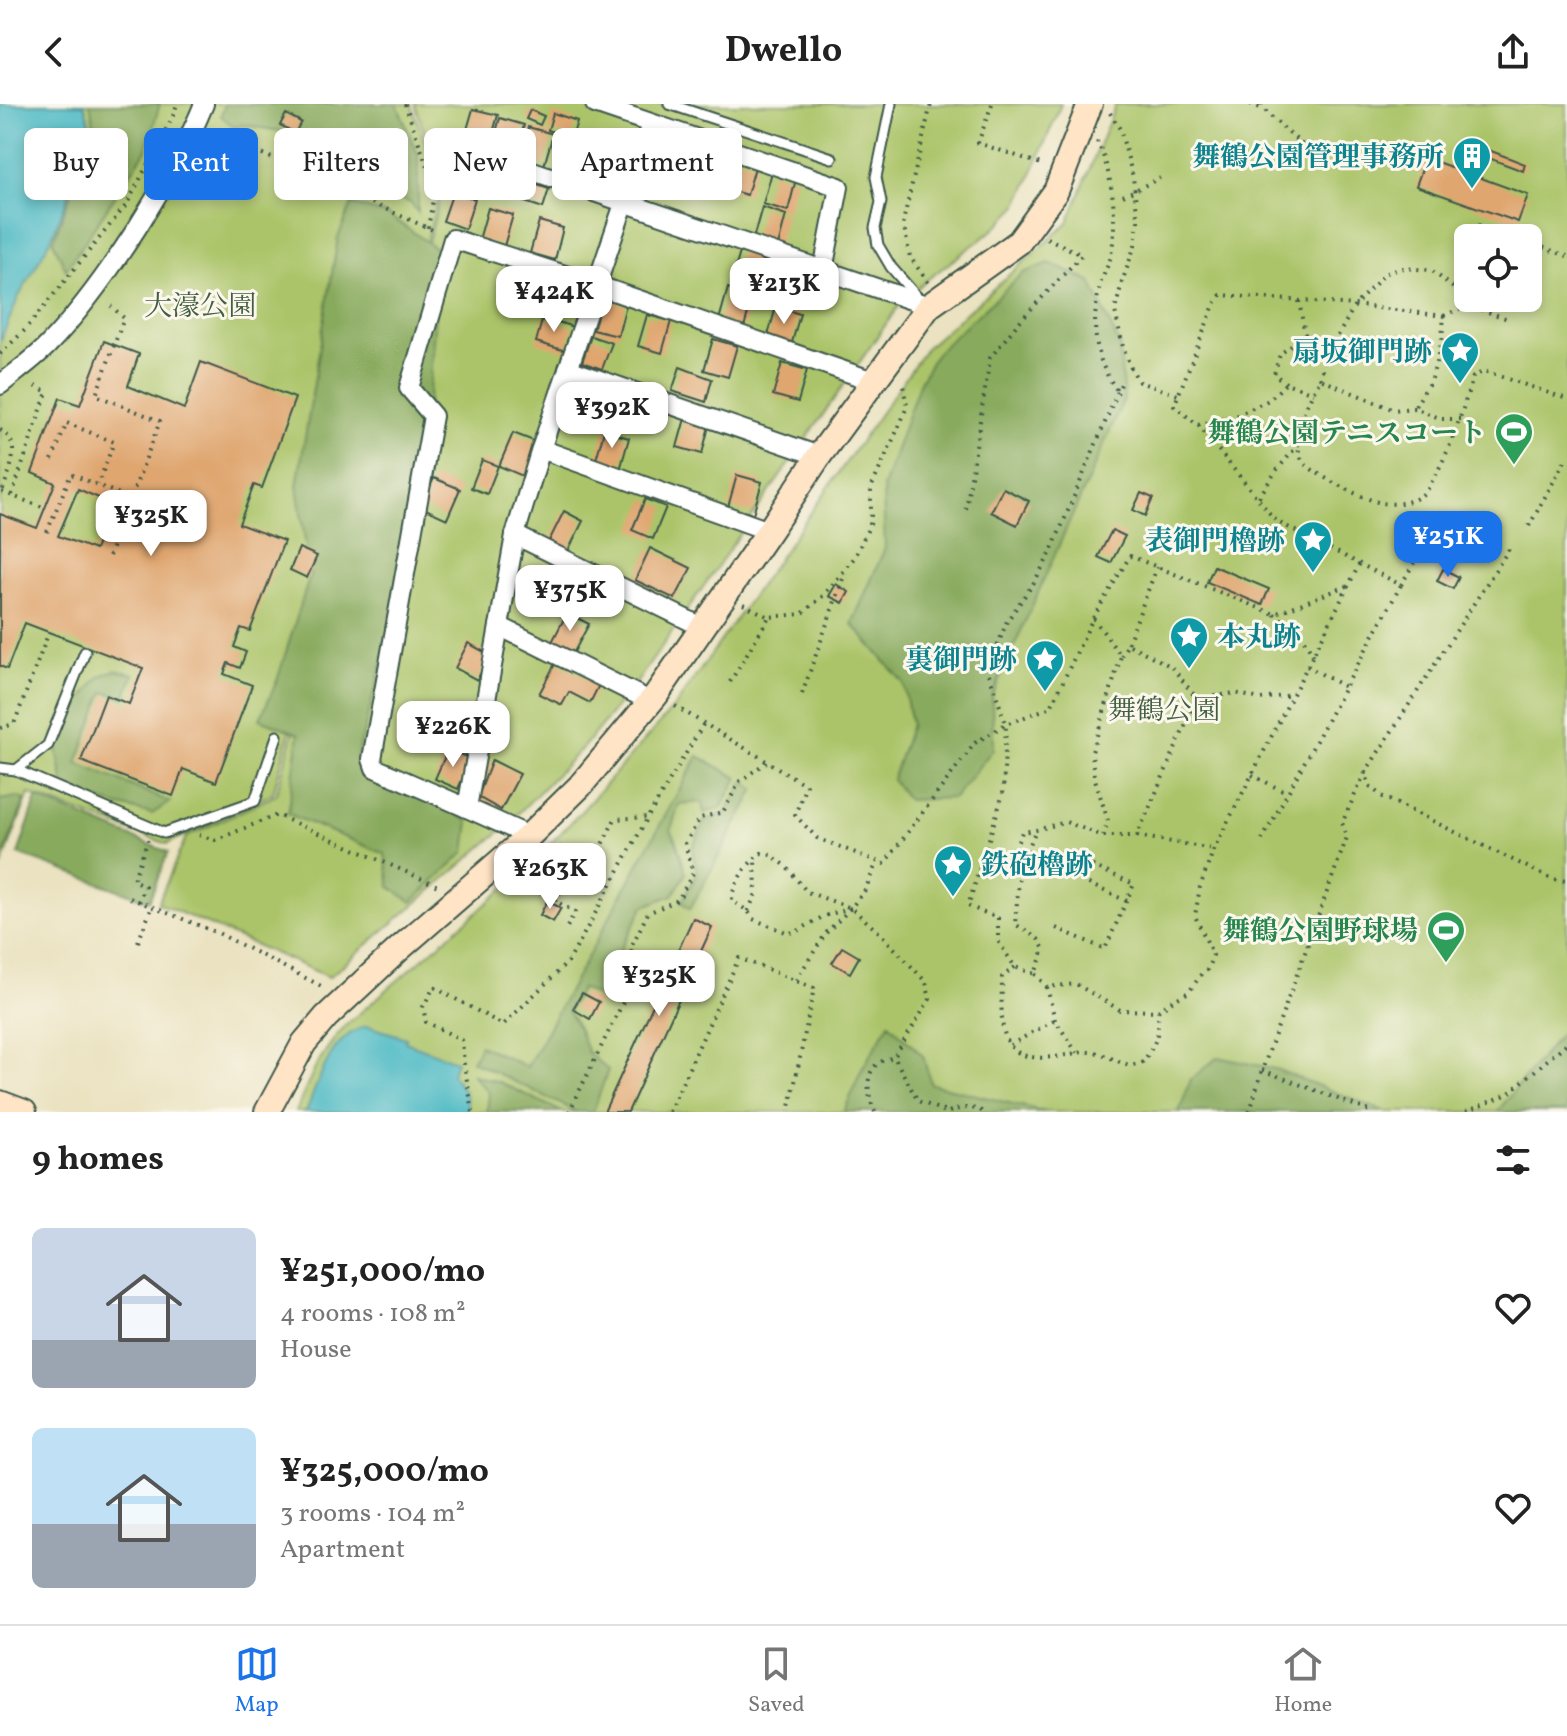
<!DOCTYPE html>
<html lang="en">
<head>
<meta charset="utf-8">
<style>
  body { margin:0; font-family:Vollkorn,"Noto Serif JP",serif; background:#f6f6f6; color:#222; height:100vh; display:flex; flex-direction:column; font-size:30px; white-space:nowrap }
  * { box-sizing:border-box; margin:0 }
  p { font-size:26px; color:#767676 }
  .icon { flex:none; width:44px; height:44px; fill:none; stroke:currentColor; stroke-width:2; stroke-linecap:round; stroke-linejoin:round }
  .map { position:relative; height:1008px; overflow:hidden }
  .drawer { display:flex; flex-direction:column; background:#fff; flex:1 }
  .drawer>* { flex:none }
  .hud { position:absolute; left:24px; top:24px; width:800px; height:72px; display:flex; gap:16px }
  .tools { position:absolute; left:1454px; top:120px; display:grid; gap:16px }
  .tools a { display:grid; place-items:center; width:88px; height:88px; border-radius:12px; background:#fff; box-shadow:0 4px 12px #0003; font-size:40px }
  .price { position:absolute; translate:-50% -68px; padding:0 18px; border-radius:16px; background:#fff; color:#222; font-size:26px; line-height:52px; filter:drop-shadow(0 2px 4px #0008) }
  .price::after { content:''; position:absolute; left:50%; top:48px; width:24px; height:18px; margin-left:-12px; background:inherit; clip-path:polygon(0 0,100% 0,50% 100%) }
  .price.on { background:#1a73e8; color:#fff }
  ul { padding:0; list-style:none }
  li { display:flex; align-items:center; gap:24px; height:200px; padding:0 32px }
  li span { display:grid; place-items:center; flex:none; width:224px; height:160px; border-radius:12px; color:#555 }
  li>.icon { margin-inline-start:auto }
  span .icon { width:96px; height:96px; fill:#fffc; stroke-width:1 }
  li b { font-size:34px }
  h2 { display:flex; justify-content:space-between; align-items:center; height:96px; padding:0 32px; font-size:34px }
  .chip { padding:0 28px; border-radius:12px; background:#fff; box-shadow:0 4px 12px #0003; font-size:28px; line-height:72px }
  .chip.on { background:#1a73e8; color:#fff }
  header { display:flex; justify-content:space-between; align-items:center; height:104px; padding:0 32px; background:#fff; font-size:36px; font-weight:700 }
  .tabs { display:flex; justify-content:space-around; align-items:center; height:112px; border-top:2px solid #e0e0e0; background:#fff; font-size:22px; color:#767676 }
  .tabs a { display:grid; justify-items:center; gap:4px }
  .tabs .on { color:#1a73e8 }
  .map>svg:first-child { display:block }
</style>
</head>
<body>
<header><svg class="icon" aria-label="back" viewBox="0 0 24 24"><path d="M15 5l-7 7 7 7"/></svg>Dwello<svg class="icon" aria-label="share" viewBox="0 0 24 24"><path d="M12 15V3M7 8l5-5 5 5M5 13v7h14v-7"/></svg></header>
<div class="map">
<svg width="1567" height="1008" viewBox="0 0 1567 1008">
  <rect width="100%" height="100%" fill="#fbf7ec"/>
  <filter id="ink" filterUnits="userSpaceOnUse"><feTurbulence type="fractalNoise" baseFrequency=".0125" numOctaves="2"/><feDisplacementMap in="SourceGraphic" scale="16" xChannelSelector="R" yChannelSelector="G"/><feConvolveMatrix kernelMatrix="1 2 1 2 8 2 1 2 1" color-interpolation-filters="sRGB"/></filter>
  <filter id="wash" filterUnits="userSpaceOnUse"><feTurbulence type="fractalNoise" baseFrequency=".006" numOctaves="4" result="noise"/><feDisplacementMap in="SourceGraphic" scale="32" xChannelSelector="R" yChannelSelector="G"/><feGaussianBlur stdDeviation="1.8" result="paint"/><feColorMatrix in="noise" values="0 0 0 0 0 0 0 0 0 0 0 0 0 0 0 0 0 1.4 0 .05"/><feComposite in="paint" operator="in"/></filter>
  <g filter="url(#wash)">
    <rect width="100%" height="100%" fill="#eae2c0"/>
    <g fill="#abc469" stroke="#65804e" stroke-width="2" fill-rule="evenodd">
      <path d="M0 0H411L441 84 273 689 167 740 29 690 0 767Z"/>
      <path d="M415 0H1061L1026 84 1017 102 993 126 924 178 900 200 635 581 585 641 502 726 329 873 158 799 186 733 276 691 443 84Z"/>
      <path d="M1116 0H1567V1008H296C311 971 319 951 346 921L521 770 579 710 675 602 927 243 1068 119ZM1468 134H1528V194H1468Z"/>
    </g>
    <g fill="#88aa5d" stroke="#547448" stroke-width="2">
      <path d="M90 0H160L146 46 66 166 53 137 95 26Z"/>
      <path d="M225 0H397L418 51V109L411 99 371 83 345 69 314 41 280 27 245 21 234 23 221 12Z"/>
      <path d="M352 100 388 111 440 147 426 327 384 553 357 652 376 675 423 692 469 717 465 748 412 798 390 783 385 750 288 710 299 630 260 615 277 577 310 471 297 382 338 133Z"/>
      <path d="M1049 159 1091 178 1119 240 1124 295 992 592 993 645 954 694 908 696 892 676 911 620 903 578 852 520 885 444 883 383 919 280 936 249 1023 169Z"/>
      <path d="M115 566 134 570 125 594 104 588 77 659 170 698 152 710 104 698 64 682 54 630 100 572Z"/>
      <path d="M698 652 738 674 721 704 704 709 702 698 679 700 671 726 677 740 686 769 673 791 644 802 621 844 626 872 615 901 581 884 568 907 578 924 588 949 608 966 593 1008H577L472 957 480 941 527 963Z"/>
      <path d="M744 678 755 685 690 805 682 798 697 769 692 744 705 716 725 710Z"/>
      <path d="M17 693 25 696 4 750 0 751V696Z"/>
      <path d="M37 694 168 748 149 797 18 750Z"/>
      <path d="M889 919 923 952 931 980 1046 1008H844L861 967Z"/>
      <path d="M1567 922V1008H1497Z"/>
      <path d="M1218 953 1275 965 1386 1008H1179L1191 975Z"/>
      <path d="M473 971 499 978 562 1008H487L489 989Z"/>
    </g>
    <g fill="#4bb9c4" stroke="#357b7c" stroke-width="2">
      <path d="M0 0H84L90 20 80 64 51 135 18 194 0 238Z"/>
      <path d="M368 922 406 934 405 938 456 957 452 970C462 985 468 988 467 1008H306C319 977 330 930 368 922Z"/>
    </g>
    <g id="blocks">
      <g fill="#dfa66f" fill-rule="evenodd">
        <path d="M473 5 498 11 489 43 464 36Z"/>
        <path d="M530 6 544 12 540 21 526 15Z"/>
        <path d="M553 9 577 17 572 34 548 26Z"/>
        <path d="M286 10 301 18 295 29 280 21Z"/>
        <path d="M500 14 524 21 516 53 491 46Z"/>
        <path d="M528 23 553 30 544 62 519 55Z"/>
        <path d="M702 40 726 47 717 79 693 72Z"/>
        <path d="M1486 45 1525 60 1523 67 1483 52Z"/>
        <path d="M464 52 500 64 491 90 456 77Z"/>
        <path d="M731 53 756 60 747 91 722 84Z"/>
        <path d="M1426 54 1528 91 1518 118 1416 82Z"/>
        <path d="M772 68 796 75 788 107 763 100Z"/>
        <path d="M525 77 549 85 543 104 519 96Z"/>
        <path d="M453 88 475 95 465 125 443 117Z"/>
        <path d="M762 103 786 111 778 142 753 135Z"/>
        <path d="M488 104 513 111 504 142 479 136Z"/>
        <path d="M539 117 563 124 555 156 530 149Z"/>
        <path d="M740 148 764 155 756 187 731 180Z"/>
        <path d="M768 157 793 164 784 196 759 189Z"/>
        <path d="M728 184 753 191 744 223 719 216Z"/>
        <path d="M602 194 626 201 618 232 593 226Z"/>
        <path d="M776 203 800 210 791 242 767 235Z"/>
        <path d="M647 211 671 217 662 249 638 242Z"/>
        <path d="M543 213 573 223 566 247 536 238Z"/>
        <path d="M591 232 612 239 602 265 582 258Z"/>
        <path d="M713 235 737 242 728 273 704 266Z"/>
        <path d="M104 237 139 250 128 282 184 305 201 258 295 294 262 384 254 381 239 420 284 437 250 527 241 524 234 543 246 548 240 564 228 559 224 570 252 581 216 678 183 665 173 692 81 657 106 591 129 600 143 564 25 519 7 565 0 562V410L37 424 55 379 32 369 60 294 80 301ZM78 385 113 400 95 446 58 432Z"/>
        <path d="M782 259 807 266 798 298 773 291Z"/>
        <path d="M680 263 712 275 706 298 672 287Z"/>
        <path d="M594 283 619 290 610 321 585 315Z"/>
        <path d="M686 311 710 318 702 350 677 343Z"/>
        <path d="M604 327 629 334 620 366 595 359Z"/>
        <path d="M513 329 539 339 525 373 499 362Z"/>
        <path d="M482 356 498 362 487 390 471 384Z"/>
        <path d="M737 371 762 378 753 410 728 403Z"/>
        <path d="M434 374 460 385 447 415 421 403Z"/>
        <path d="M1003 384 1029 397 1017 421 991 408Z"/>
        <path d="M1141 389 1153 394 1145 412 1133 406Z"/>
        <path d="M645 395 666 403 653 435 632 426Z"/>
        <path d="M564 407 583 417 568 447 549 437Z"/>
        <path d="M1112 426 1125 432 1111 459 1098 453Z"/>
        <path d="M299 444 317 452 307 474 290 466Z"/>
        <path d="M650 444 691 464 675 495 635 476Z"/>
        <path d="M1214 462 1269 485 1262 501 1207 478Z"/>
        <path d="M1443 465 1459 473 1453 485 1437 477Z"/>
        <path d="M836 480 849 488 843 499 829 492Z"/>
        <path d="M567 509 589 520 574 548 552 538Z"/>
        <path d="M468 539 490 551 477 576 455 564Z"/>
        <path d="M556 558 599 581 590 599 569 588 562 601 539 590Z"/>
        <path d="M439 601 457 609 445 635 427 627Z"/>
        <path d="M448 645 471 655 458 685 435 675Z"/>
        <path d="M492 656 520 670 501 706 478 693Z"/>
        <path d="M547 797 561 804 553 818 540 811Z"/>
        <path d="M693 814 712 823 628 1008H604Z"/>
        <path d="M842 843 859 853 850 869 832 859Z"/>
        <path d="M582 889 599 898 590 915 573 905Z"/>
      </g>
    </g>
  </g>
  <g filter="url(#ink)">
    <use href="#blocks" fill-opacity="0" stroke="#3d5649" stroke-width="2"/>
    <g fill="none" stroke-linecap="round" stroke-linejoin="round">
      <defs>
        <g id="lane">
          <path d="M669 0 832 54"/>
          <path d="M891 0 876 73 881 98 875 124 878 141 891 163 917 193"/>
          <path d="M0 664 16 666 164 729 255 697 277 632"/>
          <path d="M16 666 48 641 85 548"/>
        </g>
        <g id="street">
          <path d="M595 0 839 83 823 166"/>
          <path d="M465 44 929 202"/>
          <path d="M568 265 819 352"/>
          <path d="M0 281C16 268 33 256 47 242 82 206 110 166 137 124 162 84 186 44 204 0"/>
          <path d="M541 345 769 427"/>
          <path d="M515 431 702 523"/>
          <path d="M499 522 650 597"/>
          <path d="M467 704 375 664 372 655 433 312 409 284 453 135 596 181 873 277"/>
          <path d="M529 732 467 704 515 431 541 345 651 20"/>
        </g>
        <g id="secondary">
          <path d="M0 999 24 1008"/>
          <path d="M267 1008 304 939 326 913 399 845 529 732 580 682 656 591 769 427 819 352 929 202 1019 138 1056 87 1090 0"/>
        </g>
      </defs>
      <use href="#lane" stroke="#3d5649" stroke-width="13"/>
      <use href="#street" stroke="#3d5649" stroke-width="22"/>
      <use href="#secondary" stroke="#3d5649" stroke-width="28"/>
      <g stroke="#3d5649" stroke-width="4" stroke-dasharray="2 6" stroke-linecap="butt">
        <path d="M405 0 435 84 428 124"/>
        <path d="M992 0 978 39 1041 60"/>
        <path d="M1250 0 1263 5"/>
        <path d="M1261 0 1267 9 1328 64"/>
        <path d="M1110 9 1120 25 1133 73 1138 117 1135 141 1122 178 1115 207 1123 243 1131 264 1139 278 1178 291"/>
        <path d="M211 27 437 128"/>
        <path d="M1097 37C1113 70 1118 116 1111 152 1108 162 1103 171 1100 181 1091 218 1093 255 1117 286"/>
        <path d="M1123 92 1160 74"/>
        <path d="M1478 121 1516 134"/>
        <path d="M1528 138 1567 152"/>
        <path d="M928 178 910 153 903 118 931 0"/>
        <path d="M1299 197 1308 247 1325 255 1355 201 1386 169 1403 164 1431 166 1456 186 1468 201"/>
        <path d="M1444 212 1468 201 1511 216"/>
        <path d="M0 250 25 226 127 100 173 12 177 0"/>
        <path d="M1320 275 1325 255"/>
        <path d="M1286 279 1274 270 1280 250 1305 232"/>
        <path d="M1460 315H1442L1414 304 1394 306 1320 275C1308 299 1289 328 1302 356 1308 368 1367 397 1382 399 1397 401 1416 399 1427 386 1430 382 1433 375 1436 370 1453 340 1462 307 1473 273L1484 267 1567 295"/>
        <path d="M1198 321 1236 312 1269 296 1286 279 1313 289"/>
        <path d="M0 326C24 339 9 367 2 388L0 390"/>
        <path d="M52 356 67 319 114 338 98 381"/>
        <path d="M2 388 45 404"/>
        <path d="M12 391 47 288 33 281"/>
        <path d="M1259 393 1276 367 1298 341"/>
        <path d="M966 405 990 254 1019 218 1082 151 1047 134"/>
        <path d="M1529 422 1567 353"/>
        <path d="M119 426 145 437"/>
        <path d="M47 428 71 370 131 395"/>
        <path d="M1509 445 1365 669 1370 682 1381 692 1552 775 1567 777"/>
        <path d="M109 452 160 317 96 291 124 214 111 202"/>
        <path d="M1401 481 1414 459"/>
        <path d="M743 500 769 513 802 510 824 491 855 453 871 418V384L901 318 907 302 902 277"/>
        <path d="M1274 510C1294 523 1302 530 1313 551"/>
        <path d="M1093 514 1130 452 1274 510 1347 482"/>
        <path d="M1128 539 1157 463"/>
        <path d="M1121 552 1128 540 1172 563 1197 595"/>
        <path d="M1307 562 1345 583"/>
        <path d="M730 578 769 513"/>
        <path d="M802 590 845 469"/>
        <path d="M675 602 806 681 795 711 817 734 884 760 975 639 1006 620 1003 690 968 802 998 814V837L1015 863 1035 870 1044 845 1038 835 1015 820 1020 764 1036 726"/>
        <path d="M397 616 458 644"/>
        <path d="M0 624 14 620 49 528"/>
        <path d="M1252 671 1287 689"/>
        <path d="M199 731 215 736 277 711 438 782"/>
        <path d="M1103 732 1108 717 1094 672 1092 648 1121 552 1093 514 1051 603 1006 620 988 567 1007 517 1033 480 1050 450 1121 280"/>
        <path d="M1137 732 1213 745"/>
        <path d="M1262 736 1401 481 1276 417 1198 321 1174 302 1214 201 1221 191 1355 201 1444 212 1442 234 1432 274 1414 304"/>
        <path d="M560 743 579 753"/>
        <path d="M1019 750 1014 747 1022 728 1036 726 1066 718 1103 732H1137L1197 595 1235 589 1260 595 1292 591"/>
        <path d="M1030 754 1127 797"/>
        <path d="M525 780 575 808 565 827"/>
        <path d="M130 794 218 829 325 884"/>
        <path d="M555 797 579 753 592 760 615 715 648 713"/>
        <path d="M139 798 145 782 133 776 148 736"/>
        <path d="M851 804 824 812 796 828 788 829 753 815 748 807 732 797C732 779 748 759 761 749L771 751 785 761 807 788 851 804 880 829 926 878 930 895 894 953 918 997 946 1008"/>
        <path d="M748 807 756 790 755 755"/>
        <path d="M1056 824 1105 845 1134 780 1070 752"/>
        <path d="M138 838 152 803"/>
        <path d="M1015 863 1002 873C1002 915 993 960 1053 953 1066 952 1078 947 1090 948 1105 948 1118 960 1131 961 1133 961 1141 959 1143 958 1157 937 1159 932 1158 907"/>
        <path d="M1035 870 1047 883 1076 880 1120 906 1158 907 1172 897 1189 888 1202 869 1207 866 1213 851 1195 812 1200 783 1214 745 1360 459"/>
        <path d="M796 876 826 829 851 804 865 786 877 758"/>
        <path d="M1047 883 1055 916 1077 949"/>
        <path d="M1010 941 1055 916"/>
        <path d="M1262 966 1372 1008"/>
        <path d="M473 1008 464 961 462 936 426 918 423 903 434 883 503 921 569 857 648 713 704 619"/>
        <path d="M569 1008 635 874 631 843 648 809 678 796 693 769 685 740 700 714 723 708 740 677 768 657"/>
        <path d="M669 1008 739 854 814 884 789 1008"/>
        <path d="M875 1008C869 995 864 974 875 962 879 957 888 955 894 953"/>
        <path d="M949 1008C962 1003 971 1002 984 1008"/>
        <path d="M1250 1008 1260 972 1347 733 1342 719 1365 669"/>
        <path d="M1466 1008 1508 990 1567 939"/>
      </g>
      <use href="#lane" stroke="#fff" stroke-width="9"/>
      <use href="#street" stroke="#fff" stroke-width="18"/>
      <use href="#secondary" stroke="#ffe4c6" stroke-width="24"/>
      <path stroke="#3d5649" stroke-width="4" stroke-dasharray="2 6" stroke-linecap="butt" d="M1019 750 1030 754"/>
    </g>
  </g>
  <defs>
    <symbol id="building-pin" viewBox="-11 -11 22 30"><path d="M0 17L-7.5 6A9.5 9.5 0 1 1 7.5 6Z" fill="#0f9aa8" stroke="#fbf7ec"/><path d="M-4-6H4V6H1V3H-1V6H-4ZM-2.5-4.3h1.7v1.8h-1.7ZM.8-4.3h1.7v1.8H.8ZM-2.5-1h1.7V.8h-1.7ZM.8-1h1.7V.8H.8Z" fill="#fff"/></symbol>
    <symbol id="sight-pin" viewBox="-11 -11 22 30"><path d="M0 17L-7.5 6A9.5 9.5 0 1 1 7.5 6Z" fill="#0f9aa8" stroke="#fbf7ec"/><path d="M0-6L1.8-2.2L6-1.7L2.9 1.2L3.7 5.4L0 3.3L-3.7 5.4L-2.9 1.2L-6-1.7L-1.8-2.2Z" fill="#fff"/></symbol>
    <symbol id="stadium-pin" viewBox="-11 -11 22 30"><path d="M0 17L-7.5 6A9.5 9.5 0 1 1 7.5 6Z" fill="#2e9e5b" stroke="#fbf7ec"/><path d="M0-5a6.5 5 0 1 0 0 10a6.5 5 0 1 0 0-10ZM-3.5-1.8h7v3.6h-7Z" fill="#fff"/></symbol>
  </defs>
  <g fill-rule="evenodd">
    <use href="#building-pin" x="1450" y="30" width="44" height="60"/>
    <use href="#sight-pin" x="1438" y="225" width="44" height="60"/>
    <use href="#stadium-pin" x="1492" y="306" width="44" height="60"/>
    <use href="#sight-pin" x="1291" y="414" width="44" height="60"/>
    <use href="#sight-pin" x="1167" y="510" width="44" height="60"/>
    <use href="#sight-pin" x="1023" y="533" width="44" height="60"/>
    <use href="#sight-pin" x="931" y="738" width="44" height="60"/>
    <use href="#stadium-pin" x="1424" y="804" width="44" height="60"/>
  </g>
  <g text-anchor="middle" stroke-width="6" stroke-linejoin="round" paint-order="stroke">
    <g font-size="28" font-weight="bold" fill="#0d838f" stroke="#fbf7ec" text-anchor="end">
      <text x="1444" y="62">舞鶴公園管理事務所</text>
      <text x="1432" y="257">扇坂御門跡</text>
      <text x="1285" y="446">表御門櫓跡</text>
      <text x="1217" y="542" text-anchor="start">本丸跡</text>
      <text x="1017" y="565">裏御門跡</text>
      <text x="981" y="770" text-anchor="start">鉄砲櫓跡</text>
    </g>
    <g font-size="28" fill="#425f41" stroke="#fbf7ec">
      <text x="200" y="211">大濠公園</text>
      <text x="1164" y="615">舞鶴公園</text>
    </g>
    <g font-size="28" font-weight="bold" fill="#27864d" stroke="#fbf7ec" text-anchor="end">
      <text x="1486" y="338">舞鶴公園テニスコート</text>
      <text x="1418" y="836">舞鶴公園野球場</text>
    </g>
  </g>
</svg>
<div class="tools">
<a><svg class="icon" aria-label="locate" viewBox="0 0 24 24"><circle cx="12" cy="12" r="6"/><path d="M12 2v4M12 18v4M2 12h4M18 12h4"/></svg></a>
</div>
<b class="price" style="left:784px;top:222px">¥213K</b>
<b class="price" style="left:554px;top:230px">¥424K</b>
<b class="price" style="left:612px;top:346px">¥392K</b>
<b class="price" style="left:151px;top:454px">¥325K</b>
<b class="price on" style="left:1448px;top:475px">¥251K</b>
<b class="price" style="left:570px;top:529px">¥375K</b>
<b class="price" style="left:453px;top:665px">¥226K</b>
<b class="price" style="left:550px;top:807px">¥263K</b>
<b class="price" style="left:659px;top:914px">¥325K</b>
<div class="hud">
<a class="chip">Buy</a>
<a class="chip on">Rent</a>
<a class="chip">Filters</a>
<a class="chip">New</a>
<a class="chip">Apartment</a>
</div>
</div>
<section class="drawer">
<h2>9 homes<svg class="icon" aria-label="filters" viewBox="0 0 24 24"><path d="M4 7h16M4 17h16"/><circle cx="9" cy="7" r="2"/><circle cx="15" cy="17" r="2"/></svg></h2>
<ul>
<li><span style="background:linear-gradient(#c9d6e8 70%,#9aa5b1 0)"><svg class="icon" aria-label="home" viewBox="0 0 24 24"><path d="M3 11l9-7 9 7M6 9v11h12V9"/></svg></span><div><b>¥251,000/mo</b><p>4 rooms · 108 m²</p><p>House</p></div><svg class="icon" aria-label="heart" viewBox="0 0 24 24"><path d="M12 20l-8-8c-3-5 5-10 8-4 3-6 11-1 8 4z"/></svg></li>
<li><span style="background:linear-gradient(#bfe0f5 60%,#9aa5b1 0)"><svg class="icon" aria-label="home" viewBox="0 0 24 24"><path d="M3 11l9-7 9 7M6 9v11h12V9"/></svg></span><div><b>¥325,000/mo</b><p>3 rooms · 104 m²</p><p>Apartment</p></div><svg class="icon" aria-label="heart" viewBox="0 0 24 24"><path d="M12 20l-8-8c-3-5 5-10 8-4 3-6 11-1 8 4z"/></svg></li>
</ul>
</section>
<nav class="tabs">
<a class="on"><svg class="icon" aria-label="map" viewBox="0 0 24 24"><path d="M3 6l6-2 6 2 6-2v14l-6 2-6-2-6 2zM9 4v14M15 6v14"/></svg>Map</a>
<a><svg class="icon" aria-label="saved" viewBox="0 0 24 24"><path d="M7 4h10v16l-5-4-5 4z"/></svg>Saved</a>
<a><svg class="icon" aria-label="home" viewBox="0 0 24 24"><path d="M3 11l9-7 9 7M6 9v11h12V9"/></svg>Home</a>
</nav>
</body>
</html>
